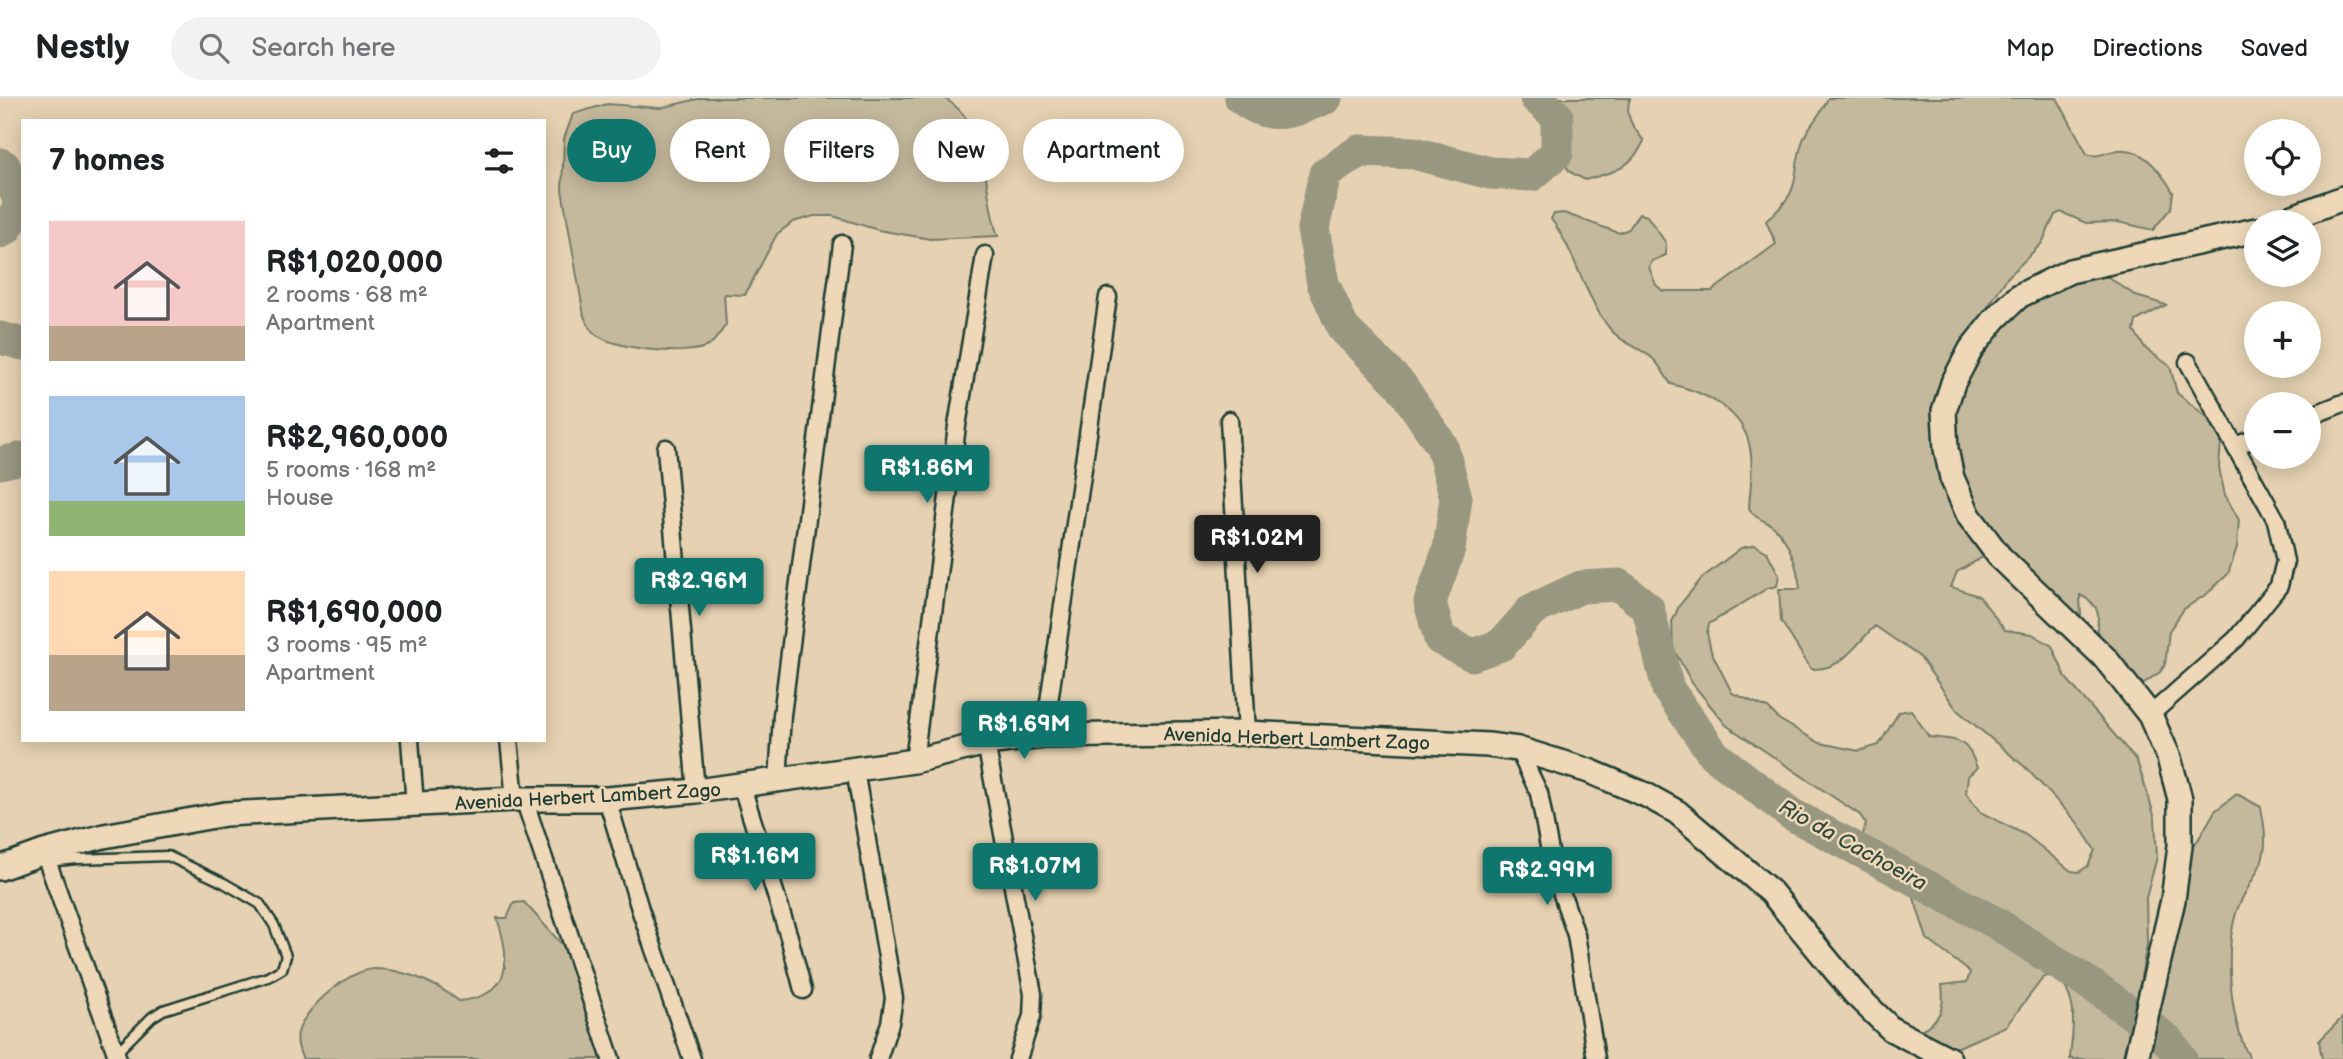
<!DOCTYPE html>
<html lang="en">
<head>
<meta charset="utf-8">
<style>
  body { margin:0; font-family:"Balsamiq Sans",sans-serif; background:#f2f2f2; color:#202124; height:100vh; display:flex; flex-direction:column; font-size:26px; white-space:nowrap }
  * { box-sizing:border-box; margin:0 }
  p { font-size:23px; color:#757577 }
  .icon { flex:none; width:38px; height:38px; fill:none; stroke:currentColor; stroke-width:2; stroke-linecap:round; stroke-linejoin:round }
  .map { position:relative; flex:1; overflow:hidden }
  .panel { position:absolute; left:21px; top:21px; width:525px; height:623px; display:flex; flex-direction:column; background:#fff; border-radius:0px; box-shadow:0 4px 18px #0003 }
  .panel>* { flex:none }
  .top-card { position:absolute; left:567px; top:21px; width:665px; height:63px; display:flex; gap:14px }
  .tools { position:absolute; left:2244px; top:21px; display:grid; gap:14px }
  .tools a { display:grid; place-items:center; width:77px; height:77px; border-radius:50%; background:#fff; box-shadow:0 4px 18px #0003; font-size:35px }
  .price { position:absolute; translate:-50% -60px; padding:0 16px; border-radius:7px; background:#0f766e; color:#fff; font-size:23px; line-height:46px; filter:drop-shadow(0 2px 4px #0008) }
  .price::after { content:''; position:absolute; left:50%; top:42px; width:21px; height:16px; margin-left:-10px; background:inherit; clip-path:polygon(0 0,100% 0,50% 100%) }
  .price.active { background:#222; color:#fff }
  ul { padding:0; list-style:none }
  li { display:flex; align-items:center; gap:21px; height:175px; padding:0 28px }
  li span { display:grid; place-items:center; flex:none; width:196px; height:140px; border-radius:0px; color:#555 }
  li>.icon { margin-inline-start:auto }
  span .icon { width:84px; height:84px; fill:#fffc; stroke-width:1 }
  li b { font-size:30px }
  h2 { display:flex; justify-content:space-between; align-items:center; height:84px; padding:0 28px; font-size:30px }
  .pill { padding:0 24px; border-radius:32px; background:#fff; box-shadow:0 4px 18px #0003; font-size:24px; line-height:63px }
  .pill.active { background:#0f766e; color:#fff }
  header { display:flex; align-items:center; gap:42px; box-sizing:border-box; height:98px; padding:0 35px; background:#fff; border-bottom:2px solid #e0e0e0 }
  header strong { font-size:33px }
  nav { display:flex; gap:38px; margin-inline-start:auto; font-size:24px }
  .search { width:490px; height:63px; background:#f2f2f2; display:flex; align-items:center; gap:18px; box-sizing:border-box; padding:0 24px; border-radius:38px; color:#757577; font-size:26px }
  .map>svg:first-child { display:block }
</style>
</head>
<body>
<header>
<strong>Nestly</strong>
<div class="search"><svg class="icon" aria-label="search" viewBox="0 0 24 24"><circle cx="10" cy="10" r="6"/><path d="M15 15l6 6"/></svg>Search here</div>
<nav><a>Map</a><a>Directions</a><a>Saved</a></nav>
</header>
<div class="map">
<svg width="2343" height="961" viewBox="0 0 2343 961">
  <rect width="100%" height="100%" fill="#e6d2b2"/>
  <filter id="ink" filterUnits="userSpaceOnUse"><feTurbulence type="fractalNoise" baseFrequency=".0143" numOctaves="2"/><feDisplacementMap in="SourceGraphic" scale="14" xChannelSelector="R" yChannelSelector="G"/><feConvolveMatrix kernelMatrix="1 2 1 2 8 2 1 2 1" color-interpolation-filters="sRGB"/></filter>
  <g filter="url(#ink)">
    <g fill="#c5b99d" stroke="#727b68" stroke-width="2">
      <path d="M702 0H944C993 29 981 92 998 138L930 141 878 132 833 118H814L793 124 777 136 745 197 724 196 726 227C721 233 715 244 708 248 687 259 614 251 595 236 590 232 587 224 584 218L562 92 564 41 573 16 607 6 660 10Z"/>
      <path d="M1542 0H1630C1624 19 1633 29 1644 43 1630 72 1613 74 1585 82L1570 74 1562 61Z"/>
      <path d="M1828 0H2057L2087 56C2097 60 2104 55 2114 53 2141 45 2161 74 2173 94L2171 110 2153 132 2118 124 2086 125 2061 114 2055 117 2042 145 2007 180 1943 276 1933 316 1938 373 1941 369 1966 263 2032 196 2096 177 2108 179 2136 198 2166 207 2136 223 2134 233 2146 251 2170 268 2177 295 2207 319 2221 343 2219 370 2225 397 2239 422 2237 449 2228 476 2208 495 2184 511 2169 533 2165 567 2160 574 2144 585 2125 582 2093 550C2097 526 2107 509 2080 497L2081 519 2073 525 1990 455 1957 474 1951 489 1979 498 2005 532 2032 536 2052 548 2066 580 2137 663 2155 720 2157 759 2146 800 2147 846 2132 930 2187 752 2198 742 2215 713 2237 696 2261 709C2264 727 2268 744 2262 762 2257 779 2242 795 2236 815 2224 855 2230 924 2250 961H2070C2073 925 2080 904 2055 874L2043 880 2006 928 1947 954 1919 933C1941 922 1945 910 1942 887L1967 884 1970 874 1927 841 1913 797 1862 740 1866 726 1860 717 1726 627 1692 585 1673 550 1672 524 1679 508 1702 480 1741 450 1755 447 1767 454 1779 477 1777 488 1768 490 1709 526 1707 535 1711 553 1732 595 1768 610 1780 622 1820 645 1859 653 1879 647 1899 614 1911 612 1929 639C1958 642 1967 640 1977 670L1968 678 1966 695 1980 714 2026 737 2071 773 2079 774 2088 768 2095 752 2077 724 2025 669 1957 612 1920 559 1875 528C1856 546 1842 573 1811 571L1781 523 1779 491H1800C1798 471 1790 444 1775 430 1766 422 1755 422 1749 410 1750 391 1754 369 1750 350 1744 312 1704 294 1671 286 1665 278 1659 265 1651 259 1636 248 1618 243 1607 227 1583 194 1575 153 1551 121L1554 116 1564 115 1619 135 1629 131 1639 115 1647 118 1666 145V157L1652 163 1649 169 1656 187 1663 193H1712L1776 146 1766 123C1806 88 1789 83 1803 42 1808 28 1822 16 1828 0Z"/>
      <path d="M524 804 575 861 581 875V899L597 915 612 961H303C299 954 296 943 298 935 303 911 350 871 374 871 404 871 436 885 459 903 513 898 511 861 497 820H507L514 805Z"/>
      <path d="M2343 919V961H2322L2319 943Z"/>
    </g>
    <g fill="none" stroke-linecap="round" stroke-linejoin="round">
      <g stroke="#989780" stroke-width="33">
        <path d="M1241 0C1272 25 1293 13 1326 0"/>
        <path d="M1536 0 1557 18V55L1532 77 1490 75 1414 55 1359 53 1325 76 1313 131 1323 185 1343 230 1400 286 1442 348 1456 400 1449 451 1430 504 1440 541 1472 557 1501 547 1532 512 1581 489 1619 487 1648 510 1668 591 1714 657 1791 716 1996 825 2105 896 2169 943 2181 961"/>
        <path d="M0 66 4 68 21 106 6 131 0 134"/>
        <path d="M0 240 23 246"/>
        <path d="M0 365 23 360"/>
      </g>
      <defs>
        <path id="lane" d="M47 764 77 761 168 758 224 785 260 806 274 827 286 858 282 871 268 879 163 912 152 919 116 955"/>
        <g id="street">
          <path d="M2308 319 2343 305"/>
          <path d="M1229 322 1247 635"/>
          <path d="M2235 348 2256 340"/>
          <path d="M666 350 696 693"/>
          <path d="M2150 617 2236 541 2279 488 2285 463 2276 422 2188 264"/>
          <path d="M1044 638 1108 199"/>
          <path d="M410 642 415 707"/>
          <path d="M509 642 515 701"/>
          <path d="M986 645 1033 896 1032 918 1018 961"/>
          <path d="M1518 651 1539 695 1553 770 1576 837 1596 961"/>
          <path d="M914 663 957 328 985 157"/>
          <path d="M855 672 894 900 890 925 878 961"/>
          <path d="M778 683 782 617 842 146"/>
          <path d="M742 689 789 839 803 892"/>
          <path d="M524 701 611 961"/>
          <path d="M607 701 640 811 692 961"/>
          <path d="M44 754 118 961"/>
        </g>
        <g id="secondary">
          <path d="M2280 124 2343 100"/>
          <path d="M0 770 44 754 104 738 225 716 515 701H607L696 693 914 663 986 645 1044 638 1247 635 1488 647 1518 651 1589 673 1646 697 1677 714 1771 794 1855 896 1891 931 1949 961"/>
          <path d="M2136 961 2173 802 2180 748V701L2169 660 2150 617 2105 560 1999 458 1969 418 1952 380 1946 351 1944 313 1953 285 1971 251 1995 221 2019 198 2070 173 2256 132"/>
        </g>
      </defs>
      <use href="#lane" stroke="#1f3d34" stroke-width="13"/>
      <use href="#street" stroke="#1f3d34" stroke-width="21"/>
      <use href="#secondary" stroke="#1f3d34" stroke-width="28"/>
      <use href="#lane" stroke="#eed8b7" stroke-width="8"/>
      <use href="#street" stroke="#eed8b7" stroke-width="16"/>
      <use href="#secondary" stroke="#eed8b7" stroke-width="23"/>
    </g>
  </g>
  <g text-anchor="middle" stroke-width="5" stroke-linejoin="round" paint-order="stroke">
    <g font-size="19" fill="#1f3d34" stroke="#eed8b7">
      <text transform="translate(1297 640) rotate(2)" y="7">Avenida Herbert Lambert Zago</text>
      <text transform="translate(588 698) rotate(-3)" y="7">Avenida Herbert Lambert Zago</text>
    </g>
    <g font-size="21" font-style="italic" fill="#314a3f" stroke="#eed8b7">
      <text transform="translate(1853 747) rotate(29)" y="7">Rio da Cachoeira</text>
    </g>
  </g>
</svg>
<div class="tools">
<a><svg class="icon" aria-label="locate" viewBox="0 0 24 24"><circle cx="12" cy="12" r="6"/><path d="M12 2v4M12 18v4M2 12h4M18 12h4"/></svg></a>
<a><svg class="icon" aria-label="layers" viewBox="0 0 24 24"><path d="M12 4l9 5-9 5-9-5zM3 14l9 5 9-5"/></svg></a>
<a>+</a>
<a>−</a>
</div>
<b class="price" style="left:927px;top:407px">R$1.86M</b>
<b class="price active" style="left:1257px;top:477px">R$1.02M</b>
<b class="price" style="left:699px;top:520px">R$2.96M</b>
<b class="price" style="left:1024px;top:663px">R$1.69M</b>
<b class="price" style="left:755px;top:795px">R$1.16M</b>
<b class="price" style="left:1035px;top:805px">R$1.07M</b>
<b class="price" style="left:1547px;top:809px">R$2.99M</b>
<div class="top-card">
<a class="pill active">Buy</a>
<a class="pill">Rent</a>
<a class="pill">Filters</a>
<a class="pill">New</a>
<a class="pill">Apartment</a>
</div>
<section class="panel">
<h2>7 homes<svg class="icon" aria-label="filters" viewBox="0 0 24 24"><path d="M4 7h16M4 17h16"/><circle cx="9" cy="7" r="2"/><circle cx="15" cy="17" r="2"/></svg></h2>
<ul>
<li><span style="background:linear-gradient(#f6c9c9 75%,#b9a48a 0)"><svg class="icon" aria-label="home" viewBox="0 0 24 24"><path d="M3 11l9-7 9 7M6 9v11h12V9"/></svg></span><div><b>R$1,020,000</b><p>2 rooms · 68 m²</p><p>Apartment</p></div></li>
<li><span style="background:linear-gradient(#a9c7e8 75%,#8fb573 0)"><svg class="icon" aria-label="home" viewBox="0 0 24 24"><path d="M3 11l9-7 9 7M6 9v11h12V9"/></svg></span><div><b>R$2,960,000</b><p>5 rooms · 168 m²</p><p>House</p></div></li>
<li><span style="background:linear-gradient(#ffd9b3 60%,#b9a48a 0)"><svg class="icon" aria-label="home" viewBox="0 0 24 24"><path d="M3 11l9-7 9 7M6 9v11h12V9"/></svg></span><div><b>R$1,690,000</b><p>3 rooms · 95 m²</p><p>Apartment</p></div></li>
</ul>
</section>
</div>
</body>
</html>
